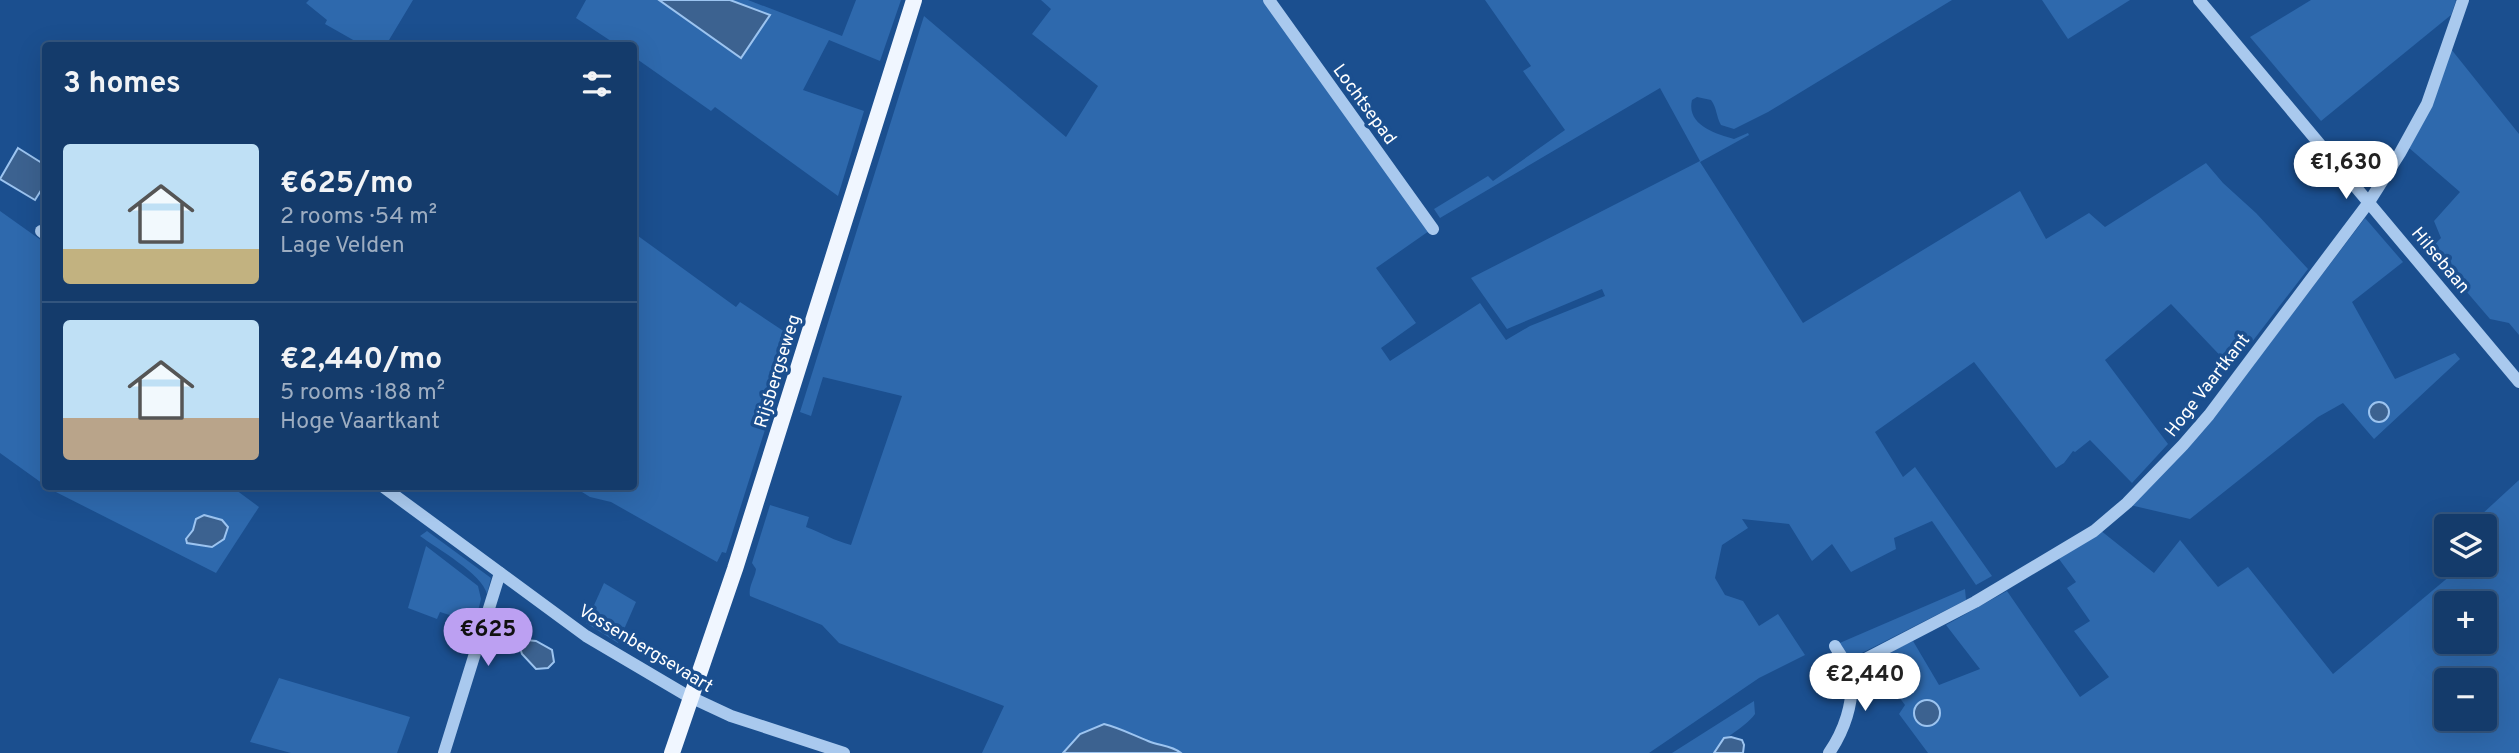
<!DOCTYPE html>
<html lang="en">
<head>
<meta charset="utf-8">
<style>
  body { margin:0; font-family:Overpass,sans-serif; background:#214673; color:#f1f3f6; height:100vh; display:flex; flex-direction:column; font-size:26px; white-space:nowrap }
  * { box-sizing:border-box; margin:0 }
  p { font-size:23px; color:#9dadc1 }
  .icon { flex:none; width:38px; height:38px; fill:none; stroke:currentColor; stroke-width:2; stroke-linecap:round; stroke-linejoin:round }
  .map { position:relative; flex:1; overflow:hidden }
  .drawer { position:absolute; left:42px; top:42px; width:595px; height:448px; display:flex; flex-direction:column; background:#143b6b; border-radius:7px; box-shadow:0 7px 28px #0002,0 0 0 2px #33557e }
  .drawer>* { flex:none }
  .buttons { position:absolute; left:2434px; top:514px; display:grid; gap:14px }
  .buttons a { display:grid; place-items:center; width:63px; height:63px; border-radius:7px; background:#143b6b; box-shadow:0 7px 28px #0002,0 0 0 2px #33557e; font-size:35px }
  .price { position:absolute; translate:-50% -60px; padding:0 16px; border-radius:24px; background:#fff; color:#222; font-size:23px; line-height:46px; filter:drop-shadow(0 2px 4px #0008) }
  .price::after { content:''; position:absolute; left:50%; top:42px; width:21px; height:16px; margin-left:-10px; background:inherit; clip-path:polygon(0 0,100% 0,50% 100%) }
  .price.on { background:#bca0f2; color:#111 }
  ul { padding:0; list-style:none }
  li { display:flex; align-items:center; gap:21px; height:175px; padding:0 21px }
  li+li { border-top:2px solid #33557e }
  li span { display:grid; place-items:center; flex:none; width:196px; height:140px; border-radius:7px; color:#555 }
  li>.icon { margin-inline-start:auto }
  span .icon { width:84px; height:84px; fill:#fffc; stroke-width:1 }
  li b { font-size:30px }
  h2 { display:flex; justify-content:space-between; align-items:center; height:84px; padding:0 21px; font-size:30px }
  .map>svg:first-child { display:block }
</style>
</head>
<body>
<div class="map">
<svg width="2519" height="753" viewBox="0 0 2519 753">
  <rect width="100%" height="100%" fill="#1b4f8f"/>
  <g fill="#2e69ad" fill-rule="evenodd">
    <path d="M309 0H413L386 45H362L325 24 327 20 306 3Z"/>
    <path d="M586 0H659L741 57 769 16 730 0H748L842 36 856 0H901L880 61 829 40 803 90 864 111 838 196 715 107 711 111 634 57V46L617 45 576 18Z"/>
    <path d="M1041 0H1265L1429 231 1376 268 1416 323 1381 348 1390 361 1480 303 1506 340 1530 326 1605 296 1602 289 1507 329 1471 278 1700 161 1660 88 1440 218 1434 209 1488 176 1493 181 1565 130 1523 71 1531 66 1485 0H1952L1768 112 1734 129 1721 125C1716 116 1717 108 1711 100L1697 97 1692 100C1686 125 1716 134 1734 139L1748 133 1749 135 1700 162 1803 323 2020 191 2046 239 2089 213 2105 227 2206 163 2223 183 2256 213 2308 269 2232 368 2171 304 2105 360 2168 444 2132 483 2090 440 2075 452 2073 451 2064 463 2056 468 1974 362 1875 432 1903 477 1915 467 1992 576 1976 585 1932 521 1894 538 1896 549 1851 572 1832 544 1812 561 1789 524 1742 519 1748 528 1722 545 1715 578 1725 595 1743 601 1759 626 1778 614 1805 655 1759 678 1649 753H1181C1172 745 1159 746 1148 741 1133 735 1119 729 1104 724L1080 734 1063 753H982L1004 706 839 643 822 625 750 596C748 587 755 578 756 569L752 563 770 505 809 517 806 527C822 533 835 541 851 545L902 396 823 377 811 416 800 412 924 16 1066 137 1098 86 1032 34 1051 9Z"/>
    <path d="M2042 0H2130L2068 39Z"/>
    <path d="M2311 0H2455L2456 1 2451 15 2321 121 2250 37Z"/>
    <path d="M2451 49 2519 134V335L2509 323 2490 319 2430 249 2441 238 2434 221 2460 192 2408 147Z"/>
    <path d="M0 211 45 243 46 486 0 453Z"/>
    <path d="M2365 218 2403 262 2352 302 2395 379 2455 353 2460 359 2374 439 2343 403 2318 417 2190 519 2130 505 2229 397Z"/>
    <path d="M634 233 736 307 740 302 794 338 726 553 722 552 717 562 611 502 590 497 574 487 634 486Z"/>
    <path d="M2519 480V753H1928L1899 714 1905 705 1871 660 1913 641 1939 685 1980 669 1946 625 2007 591 2080 697 2109 677 2074 631 2090 621 2067 588 2076 582 2059 559 2100 530 2154 573 2180 540 2218 587 2248 567 2333 674 2463 565H2485V527H2468ZM2446 604H2485V642H2446ZM2446 681H2485V719H2446Z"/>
    <path d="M46 487H232L259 507 216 573Z"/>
    <path d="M427 531 491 578 487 594C482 574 438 549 420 536Z"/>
    <path d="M426 546 478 586 481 599 475 623 440 612 437 619 408 608Z"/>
    <path d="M604 583 636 602 618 643 586 623Z"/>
    <path d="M1965 589 1966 600 1852 658 1846 664 1835 645Z"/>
    <path d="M279 678 410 717 397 753H291L250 742Z"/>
    <path d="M1754 701 1755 714C1743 730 1724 735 1714 753H1672Z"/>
  </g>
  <g fill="#3c6290" stroke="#9cc4f0" stroke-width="2">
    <path d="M659 0H730L770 15 741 58Z"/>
    <path d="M18 148 45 165V184L35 200 0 179Z"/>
    <circle cx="2379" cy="412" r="10"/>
    <path d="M204 515 222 520 228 527 224 539 212 547 187 543 186 539 193 530 196 519Z"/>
    <path d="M526 640 536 641 552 650 554 662 548 668 536 669 522 654 519 645Z"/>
    <circle cx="1927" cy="713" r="13"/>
    <path d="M1104 724C1120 728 1133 735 1148 741 1159 746 1171 745 1181 753H1063L1080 734Z"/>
    <path d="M1731 737 1742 740 1744 745 1743 753H1714L1724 738Z"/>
  </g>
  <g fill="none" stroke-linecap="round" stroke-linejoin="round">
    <g stroke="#a9c9ee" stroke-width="12">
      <path d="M1269 0 1433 229"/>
      <path d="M2199 0 2519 382"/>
      <path d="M41 231 46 235"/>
      <path d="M382 486 586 636 686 695 731 716 844 753"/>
      <path d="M1848 668 1975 602 2094 531 2127 503 2183 445 2209 415 2369 202 2400 153 2427 104 2463 0"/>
      <path d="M444 753 500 573"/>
      <path d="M1829 753C1844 731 1854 703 1851 677 1850 667 1840 655 1835 646"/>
    </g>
    <path stroke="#f0f6ff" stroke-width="16" d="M672 753 735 569 914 0"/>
  </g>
  <g text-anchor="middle" stroke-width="7" stroke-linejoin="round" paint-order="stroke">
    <g font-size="18" fill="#fff" stroke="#1b4f8f">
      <text transform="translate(1365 104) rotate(54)" y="6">Lochtsepad</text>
      <text transform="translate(2441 260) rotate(50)" y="6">Hilsebaan</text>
      <text transform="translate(777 371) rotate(-73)" y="6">Rijsbergseweg</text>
      <text transform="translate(2207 385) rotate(-52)" y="6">Hoge Vaartkant</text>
      <text transform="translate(646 648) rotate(31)" y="6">Vossenbergsevaart</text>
    </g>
  </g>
</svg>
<div class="buttons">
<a><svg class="icon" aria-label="layers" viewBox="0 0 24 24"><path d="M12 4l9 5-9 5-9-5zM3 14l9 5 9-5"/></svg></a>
<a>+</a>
<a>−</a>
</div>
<b class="price" style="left:2346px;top:201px">€1,630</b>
<b class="price on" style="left:488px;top:668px">€625</b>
<b class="price" style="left:1865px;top:713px">€2,440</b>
<section class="drawer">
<h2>3 homes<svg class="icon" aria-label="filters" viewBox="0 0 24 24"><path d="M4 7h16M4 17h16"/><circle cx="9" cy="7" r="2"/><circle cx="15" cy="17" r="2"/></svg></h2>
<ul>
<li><span style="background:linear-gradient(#bfe0f5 75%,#c2b280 0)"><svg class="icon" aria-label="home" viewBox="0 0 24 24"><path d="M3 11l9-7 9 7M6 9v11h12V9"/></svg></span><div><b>€625/mo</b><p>2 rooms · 54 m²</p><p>Lage Velden</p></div></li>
<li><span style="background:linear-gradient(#bfe0f5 70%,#b9a48a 0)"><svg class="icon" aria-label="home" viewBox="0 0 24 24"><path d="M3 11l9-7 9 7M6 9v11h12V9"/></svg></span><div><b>€2,440/mo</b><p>5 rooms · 188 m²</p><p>Hoge Vaartkant</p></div></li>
</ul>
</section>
</div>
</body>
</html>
